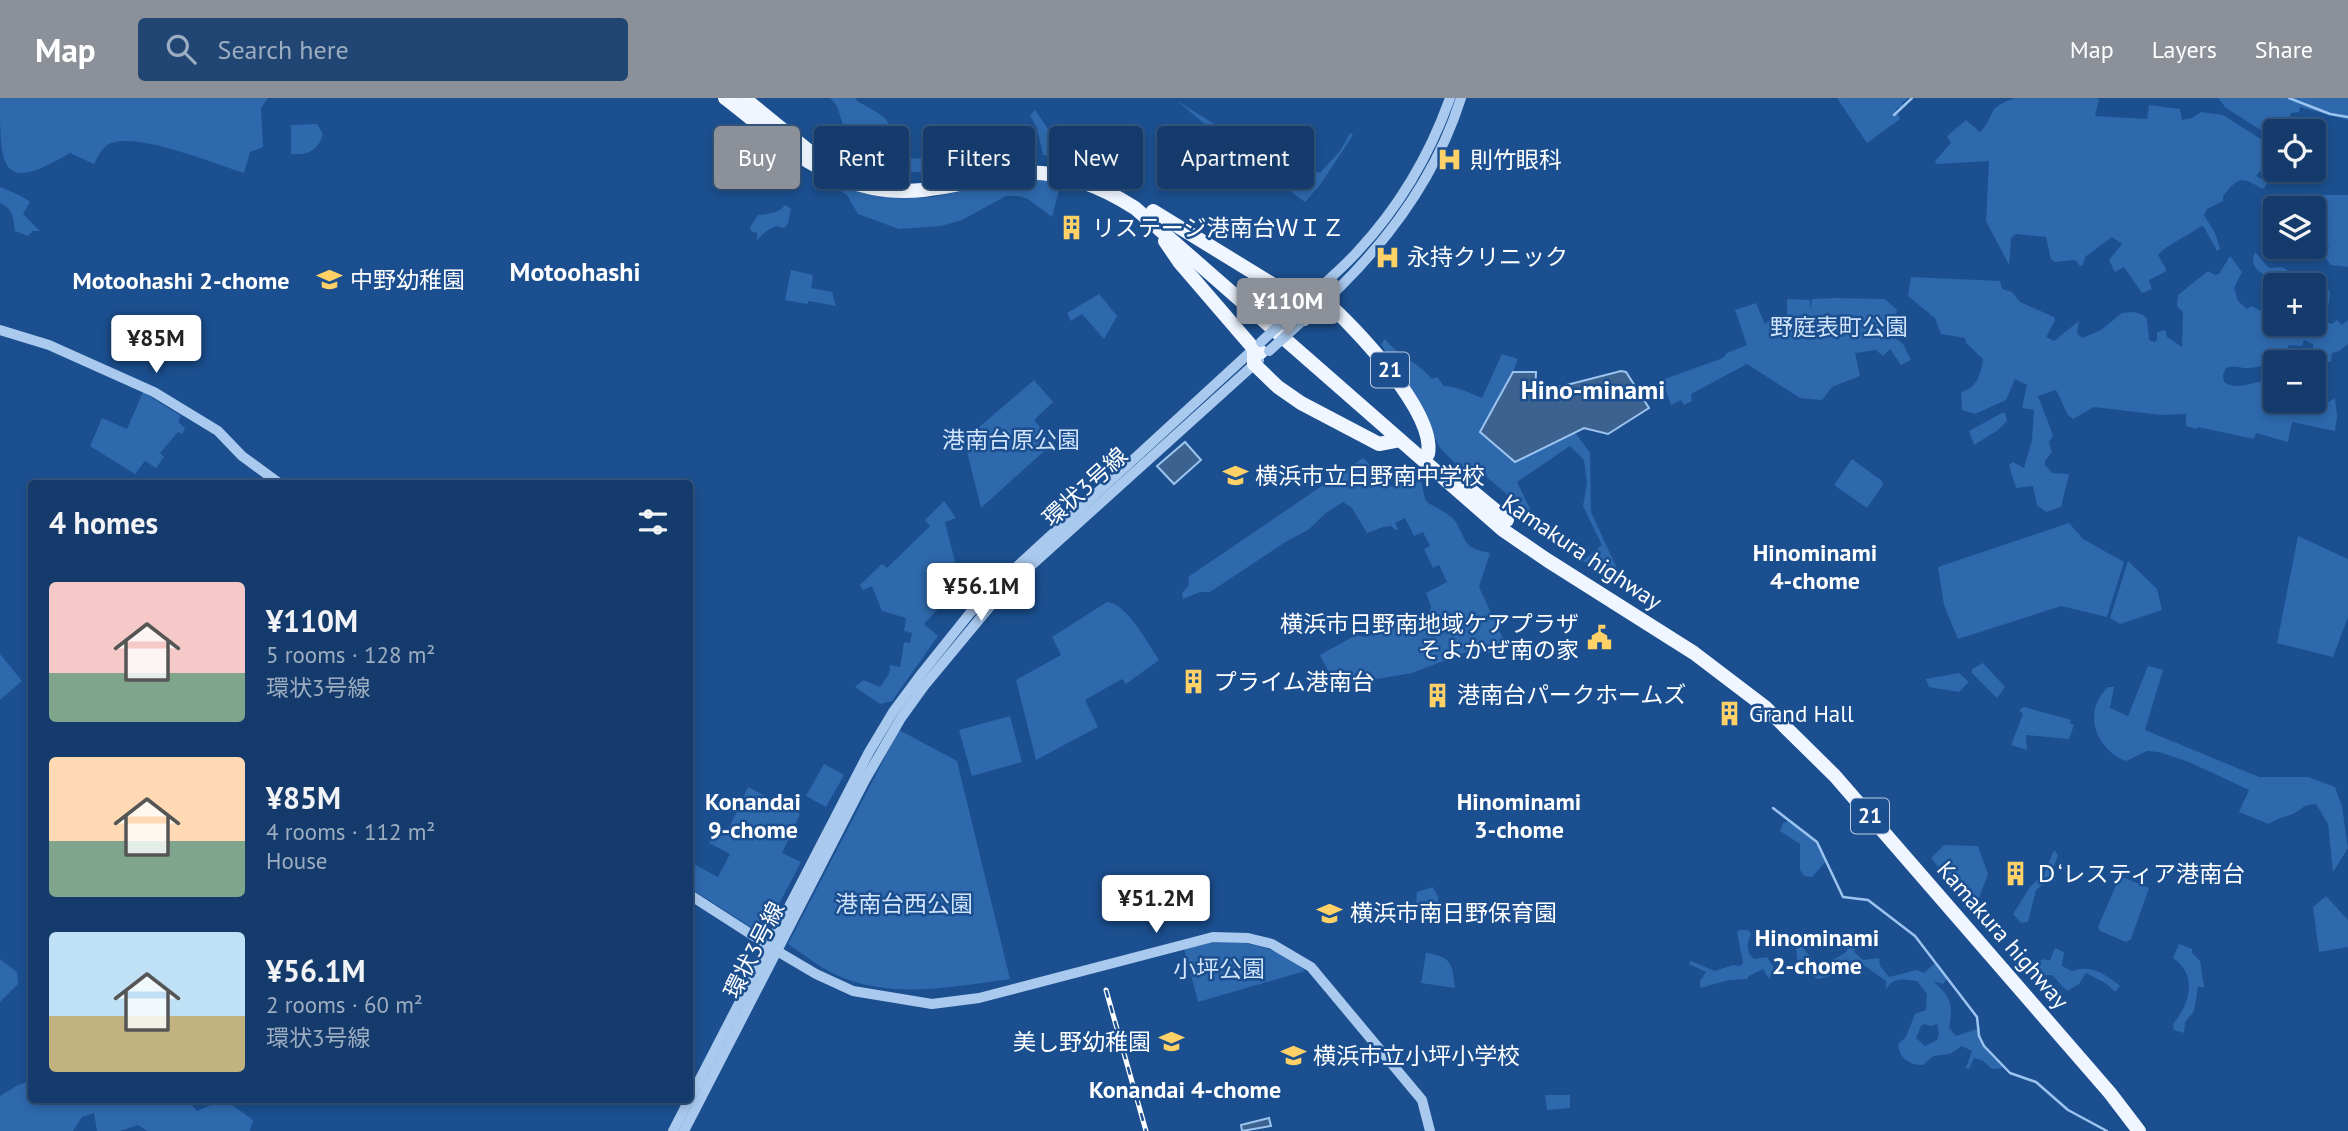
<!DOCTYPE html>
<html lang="en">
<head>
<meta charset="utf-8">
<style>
  body { margin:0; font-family:"PT Sans","Noto Sans JP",sans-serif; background:#214673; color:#f1f3f6; height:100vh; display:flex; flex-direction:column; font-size:26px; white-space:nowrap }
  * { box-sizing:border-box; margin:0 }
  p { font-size:23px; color:#9dadc1 }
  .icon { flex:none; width:38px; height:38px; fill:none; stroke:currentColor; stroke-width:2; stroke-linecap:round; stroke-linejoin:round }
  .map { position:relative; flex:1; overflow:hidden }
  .panel { position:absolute; left:28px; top:382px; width:665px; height:623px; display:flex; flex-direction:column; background:#143b6b; border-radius:7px; box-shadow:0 4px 10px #0003,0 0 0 2px #33557e }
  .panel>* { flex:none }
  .hud { position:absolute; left:714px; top:28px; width:665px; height:63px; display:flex; gap:14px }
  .controls { position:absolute; left:2263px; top:21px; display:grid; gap:14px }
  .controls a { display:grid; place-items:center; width:63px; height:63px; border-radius:7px; background:#143b6b; box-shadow:0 4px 10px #0003,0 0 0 2px #33557e; font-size:35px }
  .price { position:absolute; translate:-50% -60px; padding:0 16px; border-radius:7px; background:#fff; color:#222; font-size:23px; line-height:46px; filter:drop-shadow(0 2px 4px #0008) }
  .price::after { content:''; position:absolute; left:50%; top:42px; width:21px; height:16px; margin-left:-10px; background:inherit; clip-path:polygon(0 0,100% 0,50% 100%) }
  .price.current { background:#8c9099; color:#fff }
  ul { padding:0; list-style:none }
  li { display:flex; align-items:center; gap:21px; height:175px; padding:0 21px }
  li span { display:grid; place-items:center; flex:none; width:196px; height:140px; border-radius:7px; color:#555 }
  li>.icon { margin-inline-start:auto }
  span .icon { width:84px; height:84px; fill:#fffc; stroke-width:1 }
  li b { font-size:30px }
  h2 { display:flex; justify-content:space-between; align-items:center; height:84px; padding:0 21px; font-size:30px }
  .pill { padding:0 24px; border-radius:7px; background:#143b6b; box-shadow:0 4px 10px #0003,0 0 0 2px #33557e; font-size:24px; line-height:63px }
  .pill.current { background:#8c9099; color:#fff }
  header { display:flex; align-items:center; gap:42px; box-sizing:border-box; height:98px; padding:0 35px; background:#8c9099; color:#fff }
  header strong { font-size:33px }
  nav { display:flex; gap:38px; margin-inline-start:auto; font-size:24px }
  .search { width:490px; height:63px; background:#214673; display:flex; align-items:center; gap:18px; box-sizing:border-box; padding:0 24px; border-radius:7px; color:#9dadc1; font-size:26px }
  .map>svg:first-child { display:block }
</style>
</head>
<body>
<header>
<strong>Map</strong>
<div class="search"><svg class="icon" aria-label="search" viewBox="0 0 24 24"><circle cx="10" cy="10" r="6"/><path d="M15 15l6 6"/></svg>Search here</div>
<nav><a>Map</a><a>Layers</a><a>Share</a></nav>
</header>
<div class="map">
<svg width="2348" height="1033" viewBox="0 0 2348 1033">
  <rect width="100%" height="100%" fill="#1b4f8f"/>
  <g fill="#2e69ad" fill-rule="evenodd">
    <path d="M0 0H268L261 10 263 49 250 54 244 75C217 67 129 30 106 48 101 52 97 60 94 66L70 55C0 97 0 70 0 0Z"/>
    <path d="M830 0H856L857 3C893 23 891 20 891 59 920 61 939 64 962 45V39L1001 34 1006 43 1017 39 1021 46 1030 45 1032 53 993 58 932 73 918 74 893 73 859 67 863 57 845 54 846 44 854 45 863 51 867 49 866 39 844 30 837 8Z"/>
    <path d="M1837 0H1908L1902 5V8L1896 11 1900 21 1867 45Z"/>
    <path d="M2015 0H2095L2099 1 2095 18 2147 21 2149 7 2180 11 2182 22 2192 20 2201 14 2223 17 2275 50 2265 68 2256 78 2268 84 2263 91C2240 78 2239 79 2223 98V103L2207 111 2204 117 2215 135 2220 151 2217 153 2204 129 2201 128C2188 138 2167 146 2158 157L2166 171 2165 174 2149 182 2152 191 2142 195 2124 169 2115 174 2109 162 2122 146 2112 139 2085 159 2083 167 2080 168 2075 162 2055 164 2051 161 2046 139 2016 136 2011 140 2009 167 1986 123 1989 63 1937 66 1935 63 1951 45 1947 38 1966 22 1980 34C1988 26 1988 22 1993 13 1997 6 2008 3 2015 0Z"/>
    <path d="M2218 0H2348V22L2300 9 2299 14 2291 15 2287 27 2281 33H2275V41L2226 10Z"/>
    <path d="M1177 3 1309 84 1315 73 1320 75 1340 53 1350 35 1353 37 1320 87 1305 104 1247 61Z"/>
    <path d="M1035 12 1050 34 1083 44 1096 27 1106 34 1095 65 1043 57 1037 30 1030 17Z"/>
    <path d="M317 26 323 36C319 52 307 58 291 56V27Z"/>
    <path d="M1015 82C1036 82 1058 81 1078 89L1074 93 1060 88 1052 119 1028 101 1019 98H1006L962 122 941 128 899 131 858 116 847 97 839 92 847 90 876 98 908 100 933 99Z"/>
    <path d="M0 89C11 94 20 96 30 104L23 116 40 133H33L28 138 15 133C13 120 14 111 0 105Z"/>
    <path d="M2322 97H2348V169L2331 167 2323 157 2329 148 2323 141 2319 142 2315 149 2314 148V110H2284V104L2287 100 2292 101 2293 105 2316 102Z"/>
    <path d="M785 107 791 111 788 125 784 130 776 128C767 132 762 136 757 143V135L751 133 750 129 758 117C767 116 778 116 785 107Z"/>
    <path d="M2255 154 2269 170 2282 169 2292 175 2295 187H2275V226H2314V220L2318 215 2317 207 2329 191C2332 202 2325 213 2326 224L2332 226 2337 222 2342 227 2348 222V246L2339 253 2332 255 2331 264H2322L2319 260 2313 259V246L2304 242 2302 248 2289 247C2281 263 2262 271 2244 270 2236 269 2233 268 2226 270L2223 277 2224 284C2242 295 2256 280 2275 282V303H2314V300L2327 305 2335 300 2337 319 2335 333 2292 324 2288 344 2256 335 2254 341 2198 329 2197 331 2186 328V316L2162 317 2094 309 2073 321 2068 317 2056 292 2038 298 2053 337 2049 344 2052 354 2045 363V367L2052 375 2069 376 2061 409 2046 414 2037 407 2033 388 2016 390 2009 367 2013 364 2024 370 2032 342 2034 312 2022 310 2027 287 2015 281 2006 302 1975 316 1962 312 1961 294C1977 290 1981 276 1983 261L1966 245 1965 240 1941 236 1935 220 1908 198 1911 179 2000 183 2002 191 2012 194 2020 204 2054 219 2055 223 2046 239 2054 243 2079 223 2077 235 2082 240 2101 232 2122 215 2134 214 2143 217 2147 221 2149 242 2154 244 2157 242V234L2165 232 2167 239 2182 249 2183 214 2177 208 2178 197 2208 173 2215 177 2219 176 2230 158 2242 174 2234 190 2238 203 2247 211 2251 208 2264 214 2267 210V178C2256 173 2250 166 2255 154Z"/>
    <path d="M791 172 813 177 811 190 832 194 836 208 809 203 807 206 785 202Z"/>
    <path d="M1099 196 1117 218 1104 241 1082 216 1071 223 1067 215Z"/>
    <path d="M1835 200 1885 201 1897 212 1892 237 1903 246 1911 262 1901 267 1890 251 1883 258 1876 252 1855 255 1860 278 1832 289 1822 302 1800 300 1747 266 1691 296 1692 303 1684 307 1681 302 1671 307 1662 282 1723 260 1727 255 1747 247 1735 212 1756 205 1765 226 1773 220 1787 218V201L1810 202V212L1812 201Z"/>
    <path d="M1385 241C1398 258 1418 264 1432 281L1437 279 1444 288C1458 288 1469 295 1482 300L1502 256 1518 261 1513 274 1515 364 1575 334 1590 355 1591 414 1619 475 1608 480 1520 419 1517 405 1488 380 1478 368 1467 377 1440 350 1419 308 1381 246ZM1570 348 1584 362 1587 385 1583 408 1602 447 1584 462 1538 427 1517 384Z"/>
    <path d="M1034 282 1053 304 1034 322 1053 345 981 410 964 342Z"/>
    <path d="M143 294 181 318 178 324 185 330 182 336 178 334 160 355 164 359 156 370 145 363 135 376 90 348 102 320 127 331Z"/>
    <path d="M2002 315H2005L2007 323 1998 332 1974 347 1969 333Z"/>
    <path d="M1363 360 1392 389 1420 379 1425 401 1428 405C1437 410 1452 417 1457 426 1468 447 1464 449 1490 455L1479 489 1507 549 1492 555 1472 552 1412 575 1336 588 1320 557 1356 537 1365 539 1424 520 1429 516 1431 508 1426 495 1447 484 1439 467 1433 470 1424 451 1430 448 1423 434 1414 438 1405 420 1395 425 1398 431 1395 432 1391 428 1383 429 1367 435 1352 410 1343 404 1326 415 1308 432 1287 443 1210 494H1200L1183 501 1182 495 1189 487 1188 479Z"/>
    <path d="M1852 361 1882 383 1883 387 1867 410 1834 387Z"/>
    <path d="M944 403 956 420 945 424 966 507 961 510 948 500 924 526 938 538 892 603 880 606 855 589 863 582 880 589 889 576 890 567 900 569 904 544 910 545 912 535 904 533 906 520 882 513 872 488 863 492 860 487 882 466 887 470 930 428 925 422Z"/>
    <path d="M2069 425 2083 441 2124 464 2107 519 2061 508 1958 541 1944 507 1938 469Z"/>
    <path d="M2298 438 2348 461V519L2333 559 2277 545Z"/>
    <path d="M2128 463 2157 491 2162 512 2120 526 2110 520Z"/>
    <path d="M1107 504C1127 505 1148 546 1159 562L1126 586 1122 581 1085 602 1098 629 1036 662 1016 582 1061 557 1052 539Z"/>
    <path d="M0 556 22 583 0 602Z"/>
    <path d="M1983 565 2005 589 1997 600 1972 575V571Z"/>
    <path d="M2148 568 2163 572 2145 632 2259 679H2308L2335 689 2342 708 2348 750 2333 774 2328 726 2316 706C2300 707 2302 713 2290 717 2281 720 2277 720 2269 726L2239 714 2249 692 2189 664 2159 654 2147 653 2126 663C2095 651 2082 613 2108 589H2114L2110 610 2128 618Z"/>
    <path d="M1959 575 1969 584 1959 594 1929 589 1926 581Z"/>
    <path d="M2024 609 2071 622 2070 625 2074 627 2069 641 2026 637 2027 652 2011 647 2023 616 2019 612Z"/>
    <path d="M1010 618 1022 664 972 678 959 632Z"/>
    <path d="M899 632 957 663 1010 881C952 889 889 902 834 876 818 868 803 856 788 846Z"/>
    <path d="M824 666 844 677 826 709 806 698Z"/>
    <path d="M748 689 800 716 782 755 801 764 765 833 760 835 690 790V764L718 779 730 756 709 745 717 727 728 732Z"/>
    <path d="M1789 723 1817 744 1826 763 1812 779 1804 778 1800 772V746L1780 733 1783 725Z"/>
    <path d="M1944 747 1978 748 1988 776 1979 800 1956 792 1931 760Z"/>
    <path d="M2054 752 2058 757 2054 768 2055 783 2043 786 2036 792 2028 824 2021 825 2013 816 2030 789 2045 774Z"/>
    <path d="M2120 778 2149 790 2131 841 2126 844 2100 833 2098 829Z"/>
    <path d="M1433 789 1438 799V809L1416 807 1417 794Z"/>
    <path d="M2326 798 2348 822V849L2319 854 2313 809Z"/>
    <path d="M1740 832H1748L1751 836C1747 845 1745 853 1754 861L1767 859C1774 872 1776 866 1769 881L1763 871 1749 878 1747 881 1729 882 1700 890V883L1706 874 1689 866 1691 863 1715 873 1733 867 1740 868 1743 865 1737 834Z"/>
    <path d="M1801 839V848L1818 867C1829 863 1838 860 1847 853L1848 845 1855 850 1854 854 1863 862 1879 860 1880 868 1889 879 1917 872 1924 875 1935 865 1947 881 1943 886 1933 883C1952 900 1953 906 1949 930L1956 938 1980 930C1979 947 1992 958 2004 970L1992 971 1982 962 1974 960 1969 971 1966 970 1972 953 1962 948 1950 956 1933 958 1923 967C1909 967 1899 960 1898 946L1906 939 1915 916 1926 912 1927 896 1917 883C1904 881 1893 879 1886 891V883L1862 866C1845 869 1834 879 1817 881L1797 863 1796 843ZM1924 926 1931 928 1937 926 1939 936 1937 942 1925 948 1916 940 1921 928Z"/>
    <path d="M1235 843C1262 848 1285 854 1305 873L1198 904 1184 850 1209 845Z"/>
    <path d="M2179 846 2192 851V855L2200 863 2204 889H2198L2194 913 2185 924 2184 935 2174 932 2173 926C2189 907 2199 878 2173 860Z"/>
    <path d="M2055 850 2064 854 2062 868 2072 873C2092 866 2105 876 2120 888L2115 894 2107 886 2086 875 2079 886 2067 893 2052 877H2045L2037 882 2031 871 2044 860 2045 862H2050Z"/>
    <path d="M1426 855C1452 859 1452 865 1455 890L1421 885Z"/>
    <path d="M0 861 17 874 18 886 0 904Z"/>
    <path d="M31 983 32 1001H128L129 1005 192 1007 197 1013 224 1001 253 1022 250 1033H147L138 1027 120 1033H97L94 1015 82 1019 73 1033H0V998L18 987Z"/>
    <path d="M1545 997H1570V1010L1547 1012Z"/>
  </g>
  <g fill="#3c6290" stroke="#9cc4f0" stroke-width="2">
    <path d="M1621 273 1626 274 1649 310 1608 336 1584 330 1515 364 1480 334 1513 274H1536L1535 299 1541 300 1545 293 1551 291Z"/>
    <path d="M1185 344 1201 362 1174 386 1157 368Z"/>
    <path d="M1269 1020 1271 1028 1242 1033 1241 1027Z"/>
  </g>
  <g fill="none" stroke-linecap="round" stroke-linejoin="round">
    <g stroke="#9cc4f0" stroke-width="2.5">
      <path d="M2289 0 2330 16 2348 19"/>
      <path d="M1894 17 1912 0"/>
      <path d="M1773 710 1817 744 1843 799 1868 802 1915 838 1977 919 1979 938 1984 948 2010 975 2036 984 2068 1012 2107 1033"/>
    </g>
    <g stroke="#a9c9ee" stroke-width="10">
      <path d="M1303 205C1321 188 1341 172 1358 153 1399 109 1430 56 1450 0"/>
      <path d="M1303 223C1373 163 1433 89 1461 0"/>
      <path d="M0 232 49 247 154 294 218 333 242 358 279 385"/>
      <path d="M690 797 777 853 816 876 853 893 932 906 979 900 1213 839 1248 840 1272 846 1311 869 1422 1002 1430 1033"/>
      <path d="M673 1033 869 654 893 614 922 575 970 515 1000 484 1257 248"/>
      <path d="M684 1033 865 682 901 620 924 588 1002 494 1259 262"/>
    </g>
    <g stroke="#f0f6ff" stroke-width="14">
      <path d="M725 0C771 35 814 79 873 90 919 99 960 85 1004 77 1052 68 1096 85 1135 110L1503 432 1547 462 1694 555 1765 609 1835 678 2110 995 2139 1033"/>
      <path d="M744 0 810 54"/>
      <path d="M1153 113 1303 205 1307 216 1304 221"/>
      <path d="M1165 143 1180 165 1254 251 1261 254"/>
      <path d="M1303 205 1325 203C1355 229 1436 315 1428 356"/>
      <path d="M1254 251V266L1278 289 1301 305 1379 346 1400 342"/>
      <path d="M1461 384 1507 422"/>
    </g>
    <defs>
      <path id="rail" d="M1106 892 1146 1033"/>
    </defs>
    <use href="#rail" stroke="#fff" stroke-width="5"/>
    <use href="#rail" stroke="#1b4f8f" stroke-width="2.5" stroke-dasharray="8" stroke-linecap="butt"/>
    <g stroke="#a9c9ee" stroke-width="10">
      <path d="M1261 244 1293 214"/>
      <path d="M1269 253 1301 224"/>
    </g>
  </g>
  <defs>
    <symbol id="hospital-bare" viewBox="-9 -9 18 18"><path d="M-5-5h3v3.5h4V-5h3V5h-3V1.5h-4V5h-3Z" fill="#ffd166" stroke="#1b4f8f" stroke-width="2.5" paint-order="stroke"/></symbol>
    <symbol id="building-bare" viewBox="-9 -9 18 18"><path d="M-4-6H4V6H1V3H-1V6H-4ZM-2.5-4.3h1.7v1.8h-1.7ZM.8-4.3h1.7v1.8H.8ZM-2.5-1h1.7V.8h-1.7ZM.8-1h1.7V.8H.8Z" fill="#ffd166" stroke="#1b4f8f" stroke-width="2.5" paint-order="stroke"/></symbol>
    <symbol id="school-bare" viewBox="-9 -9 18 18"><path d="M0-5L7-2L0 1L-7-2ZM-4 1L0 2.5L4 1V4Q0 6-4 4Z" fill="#ffd166" stroke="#1b4f8f" stroke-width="2.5" paint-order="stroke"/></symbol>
    <symbol id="civic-bare" viewBox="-9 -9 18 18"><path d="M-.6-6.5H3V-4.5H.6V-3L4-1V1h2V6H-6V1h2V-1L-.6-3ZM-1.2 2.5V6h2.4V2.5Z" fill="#ffd166" stroke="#1b4f8f" stroke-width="2.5" paint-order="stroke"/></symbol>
  </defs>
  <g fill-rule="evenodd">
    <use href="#hospital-bare" x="1432" y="44" width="35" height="35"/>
    <use href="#building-bare" x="1054" y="112" width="35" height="35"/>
    <use href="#hospital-bare" x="1370" y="142" width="35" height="35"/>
    <use href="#school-bare" x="312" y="164" width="35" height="35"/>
    <use href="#school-bare" x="1218" y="360" width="35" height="35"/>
    <use href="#civic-bare" x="1582" y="522" width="35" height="35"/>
    <use href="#building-bare" x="1176" y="566" width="35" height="35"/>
    <use href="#building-bare" x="1420" y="580" width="35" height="35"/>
    <use href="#building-bare" x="1712" y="598" width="35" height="35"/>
    <use href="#building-bare" x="1998" y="758" width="35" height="35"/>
    <use href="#school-bare" x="1312" y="798" width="35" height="35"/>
    <use href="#school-bare" x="1154" y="926" width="35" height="35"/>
    <use href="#school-bare" x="1276" y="940" width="35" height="35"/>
  </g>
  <g text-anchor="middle" stroke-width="5" stroke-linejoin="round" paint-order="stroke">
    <g fill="#1b4f8f" stroke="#bbcadd" stroke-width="2">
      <rect x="1371" y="254.5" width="38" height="35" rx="5"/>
      <rect x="1851" y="700.5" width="38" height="35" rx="5"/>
    </g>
    <g font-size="21" font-weight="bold" fill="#fff">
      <text x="1390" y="279">21</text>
      <text x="1870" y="725">21</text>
    </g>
    <g font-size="23" fill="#fff" stroke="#1b4f8f" text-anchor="start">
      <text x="1470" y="70">則竹眼科</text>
      <text x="1092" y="138">リステージ港南台ＷＩＺ</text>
      <text x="1407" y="167">永持クリニック</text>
      <text x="350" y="190">中野幼稚園</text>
      <text x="1255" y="386">横浜市立日野南中学校</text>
      <text x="1579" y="534" text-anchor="end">横浜市日野南地域ケアプラザ<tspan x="1579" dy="26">そよかぜ南の家</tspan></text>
      <text x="1214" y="592">プライム港南台</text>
      <text x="1457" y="605">港南台パークホームズ</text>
      <text x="1749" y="624">Grand Hall</text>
      <text x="2035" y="784">Ｄ‘レスティア港南台</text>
      <text x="1350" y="823">横浜市南日野保育園</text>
      <text x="1151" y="952" text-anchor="end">美し野幼稚園</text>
      <text x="1313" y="966">横浜市立小坪小学校</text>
    </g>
    <g font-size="23" fill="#cfe3fa" stroke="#1b4f8f">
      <text x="1839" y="237">野庭表町公園</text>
      <text x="1011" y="350">港南台原公園</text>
      <text x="904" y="814">港南台西公園</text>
      <text x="1219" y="879">小坪公園</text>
    </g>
    <g font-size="23" fill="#fff" stroke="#1b4f8f">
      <text transform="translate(1085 389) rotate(-42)" y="8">環状3号線</text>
      <text transform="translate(1582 454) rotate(34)" y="8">Kamakura highway</text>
      <text transform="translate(2003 837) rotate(49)" y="8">Kamakura highway</text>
      <text transform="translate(754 852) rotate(-63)" y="8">環状3号線</text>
    </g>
    <g font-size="24" font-weight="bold" fill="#fff" stroke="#1b4f8f">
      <text x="181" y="191">Motoohashi 2-chome</text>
      <text x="1815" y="463">Hinominami<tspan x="1815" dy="28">4-chome</tspan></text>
      <text x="753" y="712">Konandai<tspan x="753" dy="28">9-chome</tspan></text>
      <text x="1519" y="712">Hinominami<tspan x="1519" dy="28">3-chome</tspan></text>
      <text x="1817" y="848">Hinominami<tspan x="1817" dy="28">2-chome</tspan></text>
      <text x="1185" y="1000">Konandai 4-chome</text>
    </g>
    <g font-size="26" font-weight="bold" fill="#fff" stroke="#1b4f8f">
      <text x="575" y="183">Motoohashi</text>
      <text x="1593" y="301">Hino-minami</text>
    </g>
  </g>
</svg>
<div class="controls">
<a><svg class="icon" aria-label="locate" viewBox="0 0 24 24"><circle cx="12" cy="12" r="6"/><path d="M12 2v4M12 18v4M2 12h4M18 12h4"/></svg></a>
<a><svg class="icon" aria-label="layers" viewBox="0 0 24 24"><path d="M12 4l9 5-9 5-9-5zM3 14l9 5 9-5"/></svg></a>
<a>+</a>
<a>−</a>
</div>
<b class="price current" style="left:1288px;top:240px">¥110M</b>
<b class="price" style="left:156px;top:277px">¥85M</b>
<b class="price" style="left:981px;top:525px">¥56.1M</b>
<b class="price" style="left:1156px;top:837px">¥51.2M</b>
<div class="hud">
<a class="pill current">Buy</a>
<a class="pill">Rent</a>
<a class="pill">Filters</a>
<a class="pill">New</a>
<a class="pill">Apartment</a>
</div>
<section class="panel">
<h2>4 homes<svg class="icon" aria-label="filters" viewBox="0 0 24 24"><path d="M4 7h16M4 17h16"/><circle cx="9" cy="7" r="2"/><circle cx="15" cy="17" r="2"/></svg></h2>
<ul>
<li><span style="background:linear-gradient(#f6c9c9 65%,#7fa58c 0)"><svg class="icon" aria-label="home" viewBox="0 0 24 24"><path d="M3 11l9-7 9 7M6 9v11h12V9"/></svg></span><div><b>¥110M</b><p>5 rooms · 128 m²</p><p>環状3号線</p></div></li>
<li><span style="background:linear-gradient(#ffd9b3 60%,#7fa58c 0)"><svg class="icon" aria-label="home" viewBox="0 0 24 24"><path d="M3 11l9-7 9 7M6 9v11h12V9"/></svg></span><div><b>¥85M</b><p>4 rooms · 112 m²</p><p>House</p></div></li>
<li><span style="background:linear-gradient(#bfe0f5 60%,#c2b280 0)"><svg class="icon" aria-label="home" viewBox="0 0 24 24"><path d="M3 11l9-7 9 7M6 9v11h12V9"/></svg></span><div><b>¥56.1M</b><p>2 rooms · 60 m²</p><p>環状3号線</p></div></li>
</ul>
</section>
</div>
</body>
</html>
